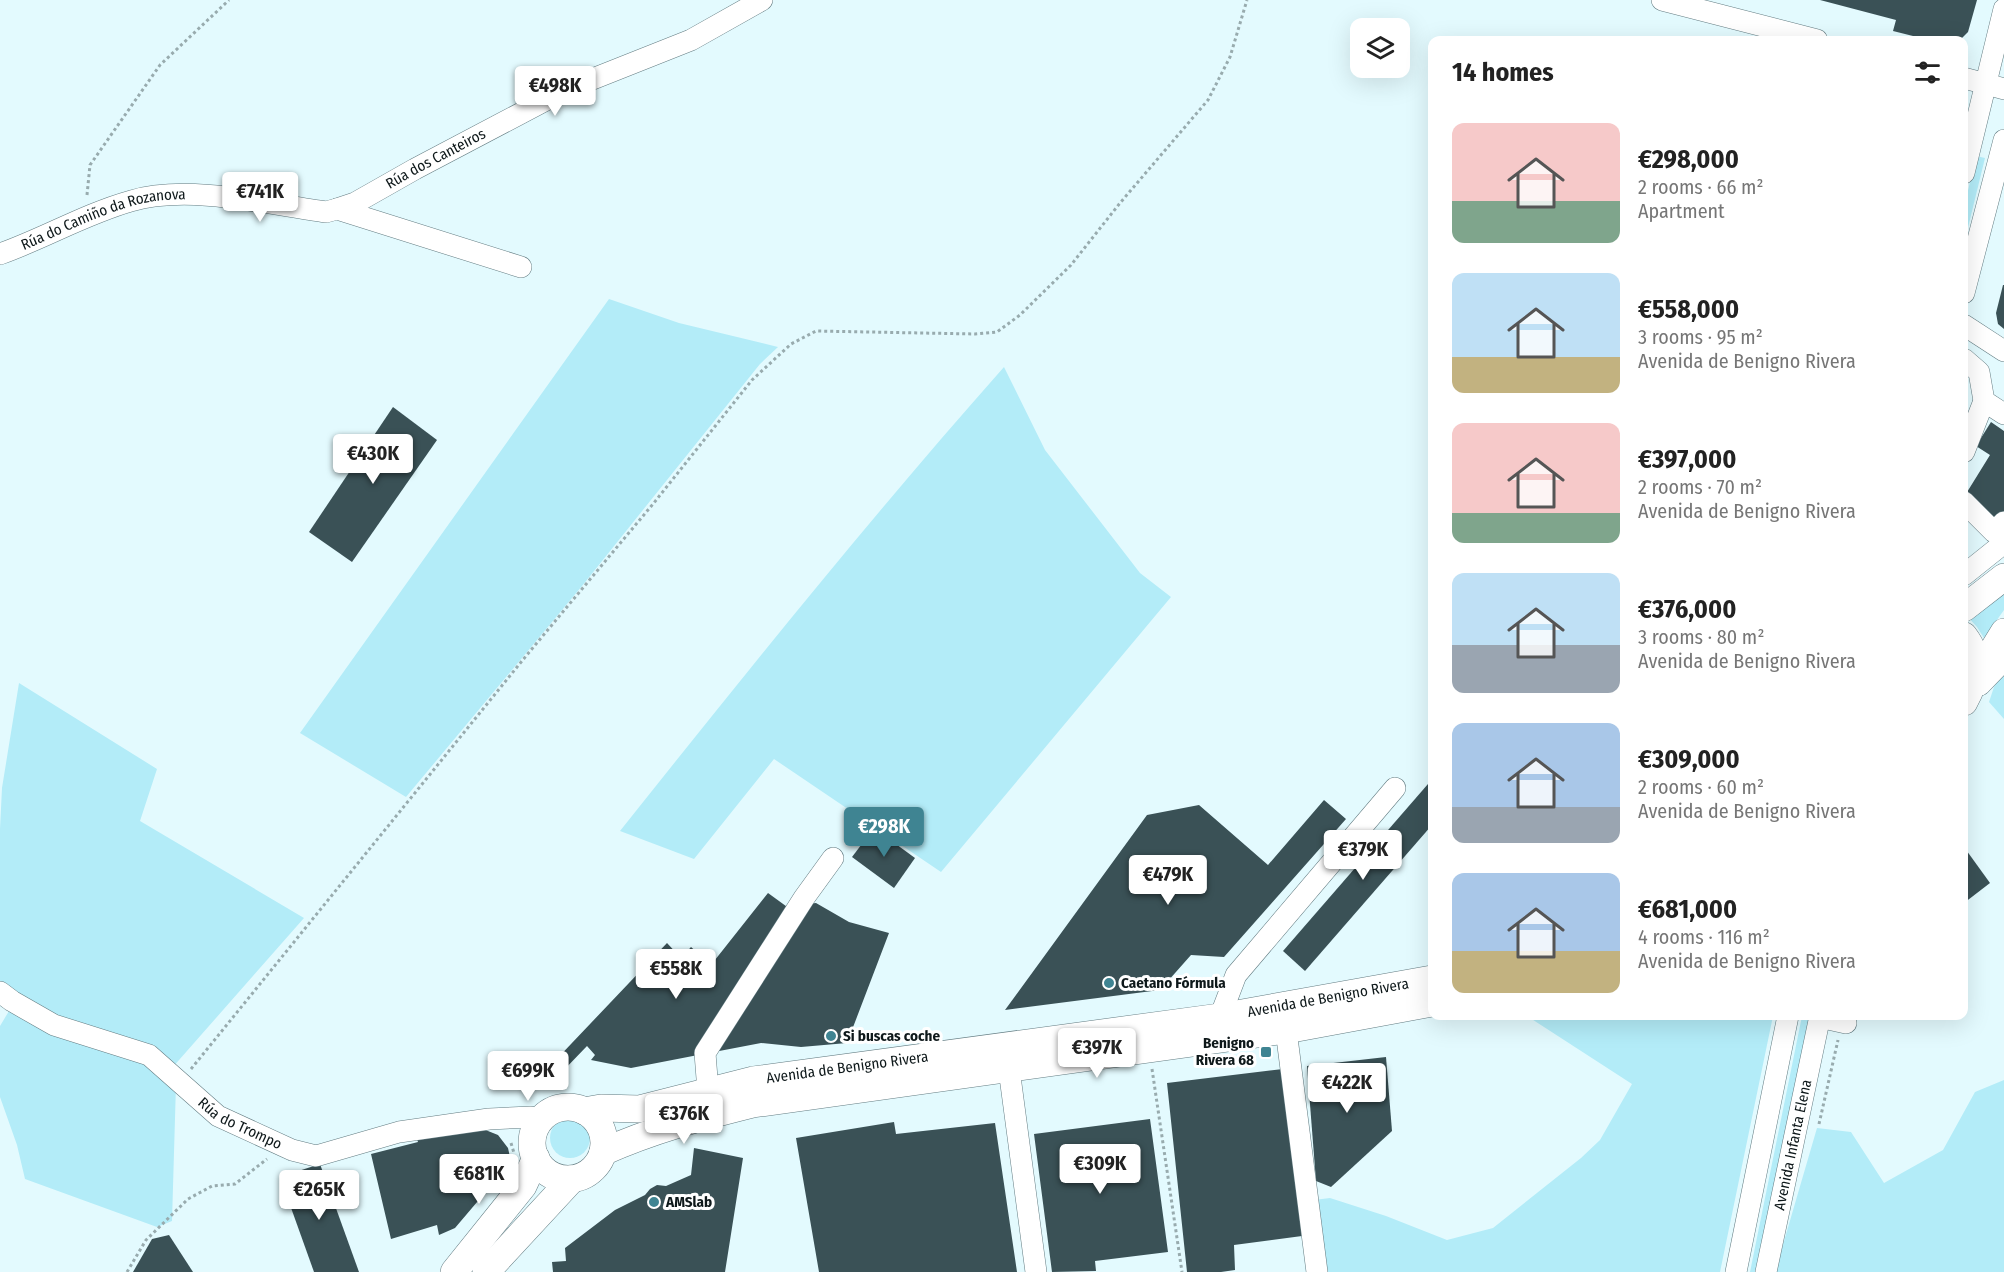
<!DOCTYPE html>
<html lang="en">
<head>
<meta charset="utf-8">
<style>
  body { margin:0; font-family:"Fira Sans Condensed",sans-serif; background:#f6f6f6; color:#222; height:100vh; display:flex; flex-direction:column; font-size:22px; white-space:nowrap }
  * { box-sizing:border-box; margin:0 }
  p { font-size:20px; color:#767676 }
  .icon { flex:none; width:33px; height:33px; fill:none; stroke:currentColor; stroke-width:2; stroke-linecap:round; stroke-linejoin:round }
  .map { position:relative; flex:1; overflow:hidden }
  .side { position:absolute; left:1428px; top:36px; width:540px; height:984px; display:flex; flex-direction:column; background:#fff; border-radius:12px; box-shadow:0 6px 24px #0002 }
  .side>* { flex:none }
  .fabs { position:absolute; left:1350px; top:18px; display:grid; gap:12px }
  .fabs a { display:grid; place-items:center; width:60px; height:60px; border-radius:12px; background:#fff; box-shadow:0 6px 24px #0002; font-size:30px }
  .price { position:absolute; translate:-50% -51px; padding:0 14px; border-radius:6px; background:#fff; color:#222; font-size:20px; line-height:39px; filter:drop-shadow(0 2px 3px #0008) }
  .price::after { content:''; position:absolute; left:50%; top:36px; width:18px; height:14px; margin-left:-9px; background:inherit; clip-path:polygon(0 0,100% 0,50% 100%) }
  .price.current { background:#3f8492; color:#fff }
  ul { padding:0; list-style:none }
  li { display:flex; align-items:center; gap:18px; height:150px; padding:0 24px }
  li span { display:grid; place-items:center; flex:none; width:168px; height:120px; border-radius:12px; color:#555 }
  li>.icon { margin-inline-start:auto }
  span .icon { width:72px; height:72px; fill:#fffc; stroke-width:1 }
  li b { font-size:26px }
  h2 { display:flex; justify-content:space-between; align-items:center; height:72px; padding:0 24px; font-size:26px }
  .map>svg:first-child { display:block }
</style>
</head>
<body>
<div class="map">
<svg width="2004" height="1272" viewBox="0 0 2004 1272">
  <rect width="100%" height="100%" fill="#e3fafe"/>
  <g fill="#b3ecf8">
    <path d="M1976 156 1985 158 1964 244V208Z"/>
    <path d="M609 299 679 323 778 347 760 364 582 586 406 797 300 733Z"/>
    <path d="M1004 367 1045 450 1140 573 1171 597 941 872 774 759 694 859 620 831C745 674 871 517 1004 367Z"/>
    <path d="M2004 588V610L1984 638 1977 627 1968 617Z"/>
    <path d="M2004 671V719L1989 702 1994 687Z"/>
    <path d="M19 683 157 769 140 821 304 918 172 1068 176 1084 172 1221 157 1227 25 1179 17 1145 0 1097V1026L18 996 0 984V829L2 788Z"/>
    <path d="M1527 1016H1773L1720 1272H1328L1314 1200 1330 1198 1386 1216 1447 1240 1493 1228 1581 1158 1600 1140 1632 1084Z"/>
    <path d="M1802 1016H1810L1759 1272H1750Z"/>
    <path d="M2004 1080V1272H1775L1817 1128 1851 1132 1884 1183 1943 1150 1975 1092Z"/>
    <circle cx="570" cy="1138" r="20"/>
  </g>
  <g fill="#3a5156">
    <path d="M1820 0H1977L1968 32 1960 40H1929L1893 31 1896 20Z"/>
    <path d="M2003 285H2004V329L1998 324 1996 313Z"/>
    <path d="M393 407 437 440 352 562 309 532Z"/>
    <path d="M1991 422 2004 431V514L1999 521 1964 497 1990 455 1976 446Z"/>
    <path d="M1428 784 1432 788V825L1305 971 1283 951Z"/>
    <path d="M1324 800 1346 819 1224 957 1191 955 1160 990 1005 1010 1147 815 1199 805 1268 865Z"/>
    <path d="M874 828 915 858 894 888 852 857Z"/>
    <path d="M1964 847 1990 883 1964 903Z"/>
    <path d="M768 893 790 909 698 1055 631 1068 591 1060 595 1055 587 1046 561 1073 552 1064 667 943 681 958 691 947 711 965Z"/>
    <path d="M816 903 849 922 889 933 847 1043 801 1047 761 1043 714 1052 807 904Z"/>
    <path d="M1386 1057 1392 1131 1331 1187 1316 1181 1307 1066Z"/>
    <path d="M1283 1069 1302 1236 1234 1245 1235 1270 1221 1272H1187L1167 1083Z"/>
    <path d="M1150 1119 1168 1252 1095 1261 1096 1271 1052 1272 1034 1134Z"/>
    <path d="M894 1122 896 1134 995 1123 1017 1272H819L796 1138Z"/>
    <path d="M483 1129 498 1135 508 1148 511 1162 455 1228 439 1235 437 1225 391 1239 371 1154 418 1142 417 1139Z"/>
    <path d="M694 1148 743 1158 725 1272H553L552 1262 566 1261 565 1248 615 1210 645 1195 650 1189 657 1185 666 1186 691 1175Z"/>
    <path d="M320 1164 359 1272H314L280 1177Z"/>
    <path d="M169 1235 193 1272H133L152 1239Z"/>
  </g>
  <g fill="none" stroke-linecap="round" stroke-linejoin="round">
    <defs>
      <g id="minor">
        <path d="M1662 0 1817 40"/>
        <path d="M1964 78 2004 89"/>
        <path d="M1964 173 2004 9"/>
        <path id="s1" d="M337 209 355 203 415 169 565 90 691 40 762 0"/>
        <path id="s2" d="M0 254C45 238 85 214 131 201 188 184 267 204 326 212L337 209 521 267"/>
        <path d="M1964 293 2004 140"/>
        <path d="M1964 325 2004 351"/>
        <path d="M1964 359 1979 372 1984 401 2004 414"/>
        <path d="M1964 452 1984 401"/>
        <path d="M1964 502 1994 532 2004 522"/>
        <path d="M1964 575 2004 543"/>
        <path d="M1980 685 2004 660"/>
        <path id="s3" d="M0 992 12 1001 54 1025 149 1055 218 1116 292 1150 316 1156 399 1132 489 1119 531 1117 539 1122"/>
        <path d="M1220 1017 1236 975 1395 788"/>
        <path d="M1819 1017 1846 1023"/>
        <path d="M1286 1030 1317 1272"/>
        <path d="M1009 1069 1036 1272"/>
        <path d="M708 1091 705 1053 804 898 833 858"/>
        <path d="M1736 1272 1788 1016"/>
        <path id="s4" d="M1766 1272 1820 1016"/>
      </g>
      <g id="major">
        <path d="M1964 608 2004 577"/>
        <path d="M1964 636C1981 658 1977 679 1964 702"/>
        <path d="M1975 679 2004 632"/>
        <circle cx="568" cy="1143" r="36"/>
        <path id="s5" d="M584 1111 601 1108 639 1109 753 1080 1220 1017 1432 979"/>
        <path d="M603 1152C652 1130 701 1117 753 1104L1286 1030 1432 1003"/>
        <path d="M454 1272 523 1186 536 1158"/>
        <path d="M486 1272 572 1179"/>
      </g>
    </defs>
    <use href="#minor" stroke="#637c82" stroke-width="22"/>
    <use href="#major" stroke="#637c82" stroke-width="28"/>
    <g stroke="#98abae" stroke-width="3" stroke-dasharray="3 3" stroke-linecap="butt">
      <path d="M87 195 90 165 160 65 229 0"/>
      <path d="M191 1069 526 656 653 504 752 380 791 344 816 331 975 334 997 332 1020 315 1071 265 1120 203 1208 100 1230 57 1247 0"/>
      <path d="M1152 1069 1182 1272"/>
      <path d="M1819 1124 1838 1040"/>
      <path d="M511 1143 514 1153"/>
      <path d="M127 1272 146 1240 188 1199 212 1186 235 1184 267 1159"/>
    </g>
    <use href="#minor" stroke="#fff" stroke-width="21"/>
    <use href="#major" stroke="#fff" stroke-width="27"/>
  </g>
  <g fill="#3f8492" stroke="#fff" stroke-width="2">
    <circle cx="1109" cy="983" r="6"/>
    <circle cx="831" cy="1036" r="6"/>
    <rect x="1260" y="1046" width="12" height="12" rx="3"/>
    <circle cx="654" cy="1202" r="6"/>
  </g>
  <g text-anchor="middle" stroke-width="6" stroke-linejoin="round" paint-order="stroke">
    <g font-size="15" fill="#0e181a" stroke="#fff">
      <text dy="5" stroke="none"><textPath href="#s1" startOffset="111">Rúa dos Canteiros</textPath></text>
      <text dy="5" stroke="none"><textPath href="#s2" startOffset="110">Rúa do Camiño da Rozanova</textPath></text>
      <text dy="5" stroke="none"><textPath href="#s5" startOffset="754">Avenida de Benigno Rivera</textPath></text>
      <text dy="5" stroke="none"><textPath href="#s5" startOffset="268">Avenida de Benigno Rivera</textPath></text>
      <text dy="5" stroke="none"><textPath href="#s3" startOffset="278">Rúa do Trompo</textPath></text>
      <text dy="5" stroke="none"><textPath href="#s4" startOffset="130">Avenida Infanta Elena</textPath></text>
    </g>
    <g font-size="15" font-weight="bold" fill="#0e181a" stroke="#fff" text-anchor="start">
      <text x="1121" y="988">Caetano Fórmula</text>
      <text x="843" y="1041">Si buscas coche</text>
      <text x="1254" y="1048" text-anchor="end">Benigno<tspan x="1254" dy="17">Rivera 68</tspan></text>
      <text x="666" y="1207">AMSlab</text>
    </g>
  </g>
</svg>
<div class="fabs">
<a><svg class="icon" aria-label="layers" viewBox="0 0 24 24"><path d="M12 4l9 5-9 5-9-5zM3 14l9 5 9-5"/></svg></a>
</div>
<b class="price" style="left:555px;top:117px">€498K</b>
<b class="price" style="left:260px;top:223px">€741K</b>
<b class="price" style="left:373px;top:485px">€430K</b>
<b class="price current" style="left:884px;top:858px">€298K</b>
<b class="price" style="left:1363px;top:881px">€379K</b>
<b class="price" style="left:1168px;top:906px">€479K</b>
<b class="price" style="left:676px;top:1000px">€558K</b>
<b class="price" style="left:1097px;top:1079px">€397K</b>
<b class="price" style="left:528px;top:1102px">€699K</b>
<b class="price" style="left:1347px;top:1114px">€422K</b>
<b class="price" style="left:684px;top:1145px">€376K</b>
<b class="price" style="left:1100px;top:1195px">€309K</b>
<b class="price" style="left:479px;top:1205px">€681K</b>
<b class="price" style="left:319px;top:1221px">€265K</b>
<section class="side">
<h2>14 homes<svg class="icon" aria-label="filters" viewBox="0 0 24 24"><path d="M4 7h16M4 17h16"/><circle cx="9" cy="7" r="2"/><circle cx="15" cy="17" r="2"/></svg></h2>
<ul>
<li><span style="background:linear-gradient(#f6c9c9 65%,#7fa58c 0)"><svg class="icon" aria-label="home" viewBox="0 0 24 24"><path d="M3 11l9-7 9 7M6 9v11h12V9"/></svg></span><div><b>€298,000</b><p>2 rooms · 66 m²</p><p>Apartment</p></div></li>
<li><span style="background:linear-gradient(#bfe0f5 70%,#c2b280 0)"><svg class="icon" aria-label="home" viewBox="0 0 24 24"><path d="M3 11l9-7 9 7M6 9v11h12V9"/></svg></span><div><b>€558,000</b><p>3 rooms · 95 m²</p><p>Avenida de Benigno Rivera</p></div></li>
<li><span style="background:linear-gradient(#f6c9c9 75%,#7fa58c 0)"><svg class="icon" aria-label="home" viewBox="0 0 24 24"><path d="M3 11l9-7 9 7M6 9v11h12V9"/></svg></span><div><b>€397,000</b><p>2 rooms · 70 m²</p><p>Avenida de Benigno Rivera</p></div></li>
<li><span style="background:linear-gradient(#bfe0f5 60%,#9aa5b1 0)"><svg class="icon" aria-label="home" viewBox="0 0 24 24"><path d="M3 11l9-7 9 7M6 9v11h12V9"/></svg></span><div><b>€376,000</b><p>3 rooms · 80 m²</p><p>Avenida de Benigno Rivera</p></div></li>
<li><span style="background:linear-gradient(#a9c7e8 70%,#9aa5b1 0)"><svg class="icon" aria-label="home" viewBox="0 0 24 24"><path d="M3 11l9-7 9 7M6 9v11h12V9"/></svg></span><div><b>€309,000</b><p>2 rooms · 60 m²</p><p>Avenida de Benigno Rivera</p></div></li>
<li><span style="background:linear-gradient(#a9c7e8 65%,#c2b280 0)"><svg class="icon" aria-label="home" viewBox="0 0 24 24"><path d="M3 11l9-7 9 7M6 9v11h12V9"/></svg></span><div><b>€681,000</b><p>4 rooms · 116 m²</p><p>Avenida de Benigno Rivera</p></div></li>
</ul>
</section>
</div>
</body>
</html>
